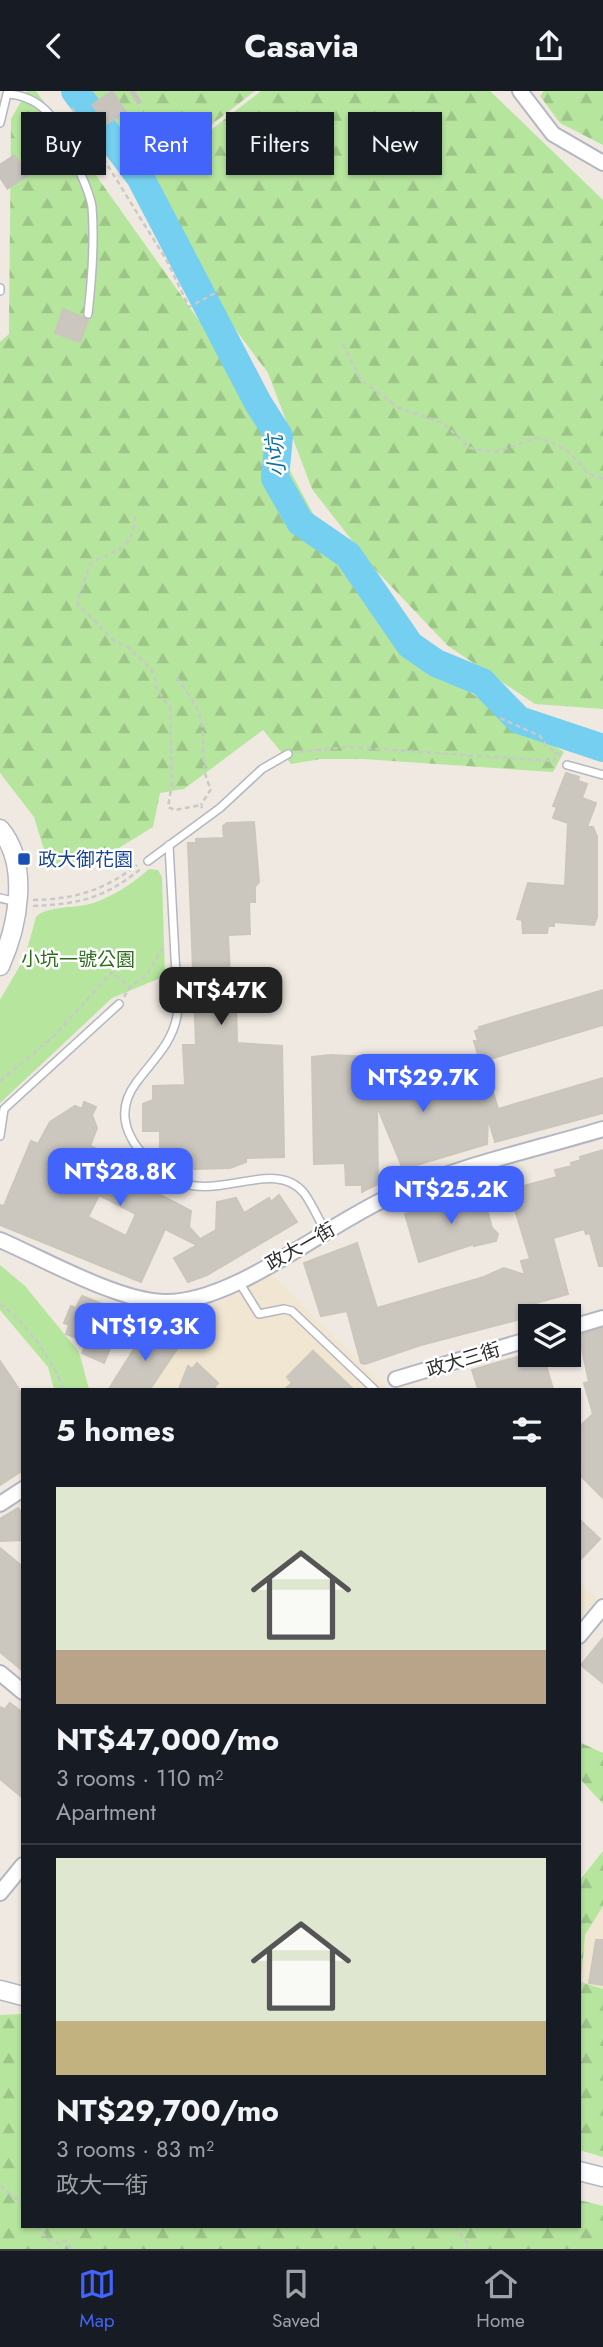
<!DOCTYPE html>
<html lang="en">
<head>
<meta charset="utf-8">
<style>
  body { margin:0; font-family:Jost,"Noto Sans TC",sans-serif; background:#242831; color:#f1f3f6; height:100vh; display:flex; flex-direction:column; font-size:26px; white-space:nowrap }
  * { box-sizing:border-box; margin:0 }
  p { font-size:23px; color:#9ea1a6 }
  .icon { flex:none; width:38px; height:38px; fill:none; stroke:currentColor; stroke-width:2; stroke-linecap:round; stroke-linejoin:round }
  .map { position:relative; flex:1; overflow:hidden }
  .details { position:absolute; left:21px; top:1297px; width:560px; height:840px; display:flex; flex-direction:column; background:#171b24; border-radius:0px; box-shadow:0 2px 5px #0004 }
  .details>* { flex:none }
  .hud { position:absolute; left:21px; top:21px; width:562px; height:63px; display:flex; gap:14px }
  .tools { position:absolute; left:518px; top:1213px; display:grid; gap:14px }
  .tools a { display:grid; place-items:center; width:63px; height:63px; border-radius:0px; background:#171b24; box-shadow:0 2px 5px #0004; font-size:35px }
  .price { position:absolute; translate:-50% -60px; padding:0 16px; border-radius:14px; background:#4264fb; color:#fff; font-size:23px; line-height:46px; filter:drop-shadow(0 2px 4px #0008) }
  .price::after { content:''; position:absolute; left:50%; top:42px; width:21px; height:16px; margin-left:-10px; background:inherit; clip-path:polygon(0 0,100% 0,50% 100%) }
  .price.on { background:#222; color:#fff }
  ul { padding:0; list-style:none }
  li { display:grid; align-content:center; gap:14px; height:371px; padding:0 35px }
  li+li { border-top:2px solid #363941 }
  li span { display:grid; place-items:center; height:217px; border-radius:0px; color:#555 }
  li>.icon { margin-inline-start:auto }
  span .icon { width:126px; height:126px; fill:#fffc; stroke-width:1 }
  li b { font-size:30px }
  h2 { display:flex; justify-content:space-between; align-items:center; height:84px; padding:0 35px; font-size:30px }
  .pill { padding:0 24px; border-radius:0px; background:#171b24; box-shadow:0 2px 5px #0004; font-size:24px; line-height:63px }
  .pill.on { background:#4264fb; color:#fff }
  header { display:flex; justify-content:space-between; align-items:center; height:91px; padding:0 35px; background:#171b24; font-size:32px; font-weight:700 }
  .tab-bar { display:flex; justify-content:space-around; align-items:center; height:98px; border-top:2px solid #363941; background:#171b24; font-size:19px; color:#9ea1a6 }
  .tab-bar a { display:grid; justify-items:center; gap:4px }
  .tab-bar .on { color:#4264fb }
  .map>svg:first-child { display:block }
</style>
</head>
<body>
<header><svg class="icon" aria-label="back" viewBox="0 0 24 24"><path d="M15 5l-7 7 7 7"/></svg>Casavia<svg class="icon" aria-label="share" viewBox="0 0 24 24"><path d="M12 15V3M7 8l5-5 5 5M5 13v7h14v-7"/></svg></header>
<div class="map">
<svg width="603" height="2158" viewBox="0 0 603 2158">
  <defs>
    <pattern id="forest-firs" width="22" height="20" patternUnits="userSpaceOnUse" patternTransform="scale(1.75)"><rect width="22" height="20" fill="#b6e59e"/><path d="M5 1l3.5 6h-7zM16 11l3.5 6h-7z" fill="#9dc588"/></pattern>
  </defs>
  <rect width="100%" height="100%" fill="#efe9e1"/>
  <g fill="#f0e6d1">
    <path d="M271 1183 387 1298H108L160 1220 190 1219 215 1213Z"/>
    <path d="M579 1491 597 1508 579 1529Z"/>
    <path d="M603 1795V1909L579 1901V1842Z"/>
  </g>
  <g fill="url(#forest-firs)">
    <path d="M27 0H36L242 290 333 460 414 566 564 661 553 681 363 668H321L291 673 263 639 184 698 160 702 153 736 104 766 49 775 34 726 0 682V251L9 243 11 28Z"/>
    <path d="M68 0H255L131 96Z"/>
    <path d="M261 0H490L603 109V618L535 613 448 555 371 474 312 398 268 282 132 100Z"/>
    <path d="M544 0H603V54L560 32 540 5Z"/>
    <path d="M579 1651 603 1662V1713L579 1687Z"/>
    <path d="M603 1760V1815L585 1844 581 1891 603 1898V2066L579 2059V1790Z"/>
    <path d="M23 1923V2135H579V2109L603 2115V2158H0V1924Z"/>
  </g>
  <g fill="#b6e59e">
    <path d="M149 778 158 779 162 786 165 885 112 907 0 1012V909L25 866 36 826C47 814 76 818 93 812 114 805 132 793 149 778Z"/>
    <path d="M0 1174 25 1195 79 1261 89 1298H54L48 1276 0 1219Z"/>
  </g>
  <g fill="none" stroke-linecap="round" stroke-linejoin="round">
    <path stroke="#75cff0" stroke-width="28" d="M75 0 140 86 258 312 279 345 275 387 300 431 348 464 410 554 436 572 482 591 519 629 603 657"/>
  </g>
  <g fill="#cbc7bf" stroke="#cbc5ba" stroke-width="2" fill-rule="evenodd">
    <path d="M63 218 88 229 80 251 55 242Z"/>
    <path d="M566 682 579 686 578 690 587 693 582 707 596 712 587 736H593L597 746V826L594 834 554 831V835H548L547 842H523L522 829 517 828 528 792 565 795 568 732 553 727 557 716 553 715Z"/>
    <path d="M254 731 259 791 255 796V811H249L250 843 228 844 230 884 226 885 227 907H236L237 952 282 955 284 1066 246 1067V1071L230 1077 194 1078 193 1073H176L168 1060 160 1058V1040H143V1013L153 1009V995L185 994 183 954H196L188 752H196V748L224 747 223 735 227 732Z"/>
    <path d="M603 899V934L480 971 474 950H478L475 940 480 938 479 936Z"/>
    <path d="M331 964 372 966 374 985 410 976 416 990 429 983 439 988 445 985 452 987 486 978 498 1018 603 987V1022L495 1051 488 1026 487 1053 403 1078 377 1015 378 1093 362 1101V1094H346L345 1072 314 1073 312 966Z"/>
    <path d="M84 1011 96 1016 92 1024 97 1037 90 1055 123 1070 119 1082 191 1120 189 1136 200 1148 216 1139 217 1111 236 1107 244 1122 269 1107 271 1111 279 1104 297 1131 207 1184 188 1191 174 1167 197 1154 165 1138 141 1191 0 1134V1114L4 1115 31 1050 38 1053 50 1031 75 1015 82 1018ZM99 1104 136 1123 126 1145 88 1126Z"/>
    <path d="M603 1059V1175H599L590 1142 586 1143 584 1138 553 1147 568 1203 522 1216 521 1225 517 1229 421 1254 365 1273 361 1272 347 1220 321 1225 304 1172 357 1152 377 1217 484 1186 504 1177 525 1184 521 1170 530 1168 509 1099 557 1086 555 1079 572 1075 571 1072 581 1069 580 1066Z"/>
    <path d="M480 1099 486 1101 485 1111 492 1137 498 1143 496 1150 474 1155V1153L419 1171 405 1123Z"/>
    <path d="M82 1205 125 1222 104 1272 82 1262 87 1251 66 1243 69 1234 64 1232 71 1215 76 1217Z"/>
    <path d="M603 1237V1407L579 1383 583 1376 579 1373V1336L593 1323 584 1292 589 1291 579 1244Z"/>
    <path d="M144 1242 154 1249 159 1242 179 1255 150 1298H109Z"/>
    <path d="M313 1260 353 1298H285L292 1292 287 1286Z"/>
    <path d="M530 1262V1267L537 1265 542 1271H545L553 1298H478L472 1279Z"/>
    <path d="M0 1270 23 1304V1379L0 1394Z"/>
    <path d="M197 1272 218 1292 213 1298H179L188 1275 192 1278Z"/>
    <path d="M18 1417 23 1424V1449L0 1450V1428Z"/>
    <path d="M579 1428 600 1448 579 1470Z"/>
    <path d="M0 1457 23 1476V1580L0 1561Z"/>
    <path d="M603 1547V1592L581 1574Z"/>
    <path d="M10 1612 23 1622V1707L0 1688V1616L5 1618Z"/>
    <path d="M596 1849H603V1894L589 1892Z"/>
  </g>
  <g fill="none" stroke-linecap="round" stroke-linejoin="round">
    <path stroke="#c8c4bd" stroke-width="26" stroke-dasharray="26 13" stroke-linecap="butt" d="M0 88 135 0"/>
    <defs>
      <g id="service">
        <path d="M0 32 7 3C49 5 63 41 77 75 83 88 90 102 92 116 95 152 92 187 88 223"/>
        <path d="M0 197V200"/>
        <path d="M567 674 603 684"/>
        <path d="M169 754C171 791 173 829 175 866 176 885 180 906 177 925 172 953 152 970 136 992 107 1031 140 1067 172 1087 214 1114 274 1065 304 1102 312 1113 318 1127 325 1139"/>
        <path d="M148 770 220 717 262 678 288 663"/>
        <path d="M0 807 17 811"/>
        <path d="M0 1045 4 1018 119 913"/>
        <path d="M239 1191 259 1223 284 1218 292 1220 374 1298"/>
      </g>
      <g id="minor">
        <path d="M520 0 553 43 603 72"/>
        <path d="M0 1149C44 1168 116 1209 163 1211 232 1214 325 1134 391 1105 458 1075 533 1059 603 1038"/>
        <path d="M569 1237 603 1227"/>
        <path d="M396 1288 530 1248"/>
        <path d="M0 1413 23 1398"/>
        <path d="M579 1545 603 1516"/>
        <path d="M0 1582 23 1601"/>
        <path d="M0 1802 23 1774"/>
      </g>
      <g id="tertiary">
        <path d="M0 738C30 774 18 835 0 875"/>
        <path d="M0 1899 23 1905"/>
        <path d="M579 2080 603 2086"/>
      </g>
    </defs>
    <use href="#service" stroke="#b4b7c1" stroke-width="10"/>
    <use href="#minor" stroke="#b4b7c1" stroke-width="18"/>
    <use href="#tertiary" stroke="#b4b7c1" stroke-width="21"/>
    <g stroke="#c9c9c9" stroke-width="2.5" stroke-dasharray="5 3.5" stroke-linecap="butt">
      <path d="M72 17 167 170 189 216 219 200"/>
      <path d="M343 253 361 289 399 317 443 332 470 357 496 361 537 347C564 354 571 361 587 382L603 388"/>
      <path d="M135 425C133 462 115 457 90 473L77 512 114 550 128 556 151 578 156 589V597L170 617 172 693 168 716 175 719 201 714 202 717"/>
      <path d="M177 587C185 599 196 612 200 626 207 651 198 674 211 698L201 714"/>
      <path d="M500 627 540 645 547 656 562 665"/>
      <path d="M299 661 349 656 554 670 556 661"/>
      <path d="M33 809C75 808 103 800 137 774"/>
      <path d="M33 815C81 813 104 807 142 777"/>
      <path d="M124 906 130 896 146 884 163 857"/>
      <path d="M0 990 54 945 112 881 130 896"/>
      <path d="M0 1213C22 1227 57 1274 63 1298"/>
      <path d="M0 2095 23 2113"/>
      <path d="M37 2135 48 2149 60 2153 66 2149 71 2158"/>
      <path d="M454 2135 468 2153 467 2158"/>
    </g>
    <use href="#service" stroke="#fff" stroke-width="7"/>
    <use href="#minor" stroke="#fff" stroke-width="14"/>
    <use href="#tertiary" stroke="#fff" stroke-width="18"/>
  </g>
  <rect fill="#1a4fb4" stroke="#fff" stroke-width="2.5" x="17" y="761" width="14" height="14" rx="3.5"/>
  <g text-anchor="middle" stroke-width="5" stroke-linejoin="round" paint-order="stroke">
    <g font-size="19" fill="#164399" stroke="#fff" text-anchor="start">
      <text x="38" y="775">政大御花園</text>
    </g>
    <g font-size="19" fill="#2c6e1b" stroke="#fff">
      <text x="78" y="875">小坑一號公園</text>
    </g>
    <g font-size="19" fill="#2e2e2e" stroke="#fff">
      <text transform="translate(300 1155) rotate(-30)" y="7">政大一街</text>
      <text transform="translate(463 1268) rotate(-17)" y="7">政大三街</text>
    </g>
    <g font-size="21" font-style="italic" fill="#0d6fa3" stroke="#fff">
      <text transform="translate(276 365) rotate(-95)" y="7">小坑</text>
    </g>
  </g>
</svg>
<div class="tools">
<a><svg class="icon" aria-label="layers" viewBox="0 0 24 24"><path d="M12 4l9 5-9 5-9-5zM3 14l9 5 9-5"/></svg></a>
</div>
<b class="price on" style="left:221px;top:936px">NT$47K</b>
<b class="price" style="left:423px;top:1023px">NT$29.7K</b>
<b class="price" style="left:120px;top:1117px">NT$28.8K</b>
<b class="price" style="left:451px;top:1135px">NT$25.2K</b>
<b class="price" style="left:145px;top:1272px">NT$19.3K</b>
<div class="hud">
<a class="pill">Buy</a>
<a class="pill on">Rent</a>
<a class="pill">Filters</a>
<a class="pill">New</a>
</div>
<section class="details">
<h2>5 homes<svg class="icon" aria-label="filters" viewBox="0 0 24 24"><path d="M4 7h16M4 17h16"/><circle cx="9" cy="7" r="2"/><circle cx="15" cy="17" r="2"/></svg></h2>
<ul>
<li><span style="background:linear-gradient(#dfe7d0 75%,#b9a48a 0)"><svg class="icon" aria-label="home" viewBox="0 0 24 24"><path d="M3 11l9-7 9 7M6 9v11h12V9"/></svg></span><div><b>NT$47,000/mo</b><p>3 rooms · 110 m²</p><p>Apartment</p></div></li>
<li><span style="background:linear-gradient(#dfe7d0 75%,#c2b280 0)"><svg class="icon" aria-label="home" viewBox="0 0 24 24"><path d="M3 11l9-7 9 7M6 9v11h12V9"/></svg></span><div><b>NT$29,700/mo</b><p>3 rooms · 83 m²</p><p>政大一街</p></div></li>
</ul>
</section>
</div>
<nav class="tab-bar">
<a class="on"><svg class="icon" aria-label="map" viewBox="0 0 24 24"><path d="M3 6l6-2 6 2 6-2v14l-6 2-6-2-6 2zM9 4v14M15 6v14"/></svg>Map</a>
<a><svg class="icon" aria-label="saved" viewBox="0 0 24 24"><path d="M7 4h10v16l-5-4-5 4z"/></svg>Saved</a>
<a><svg class="icon" aria-label="home" viewBox="0 0 24 24"><path d="M3 11l9-7 9 7M6 9v11h12V9"/></svg>Home</a>
</nav>
</body>
</html>
